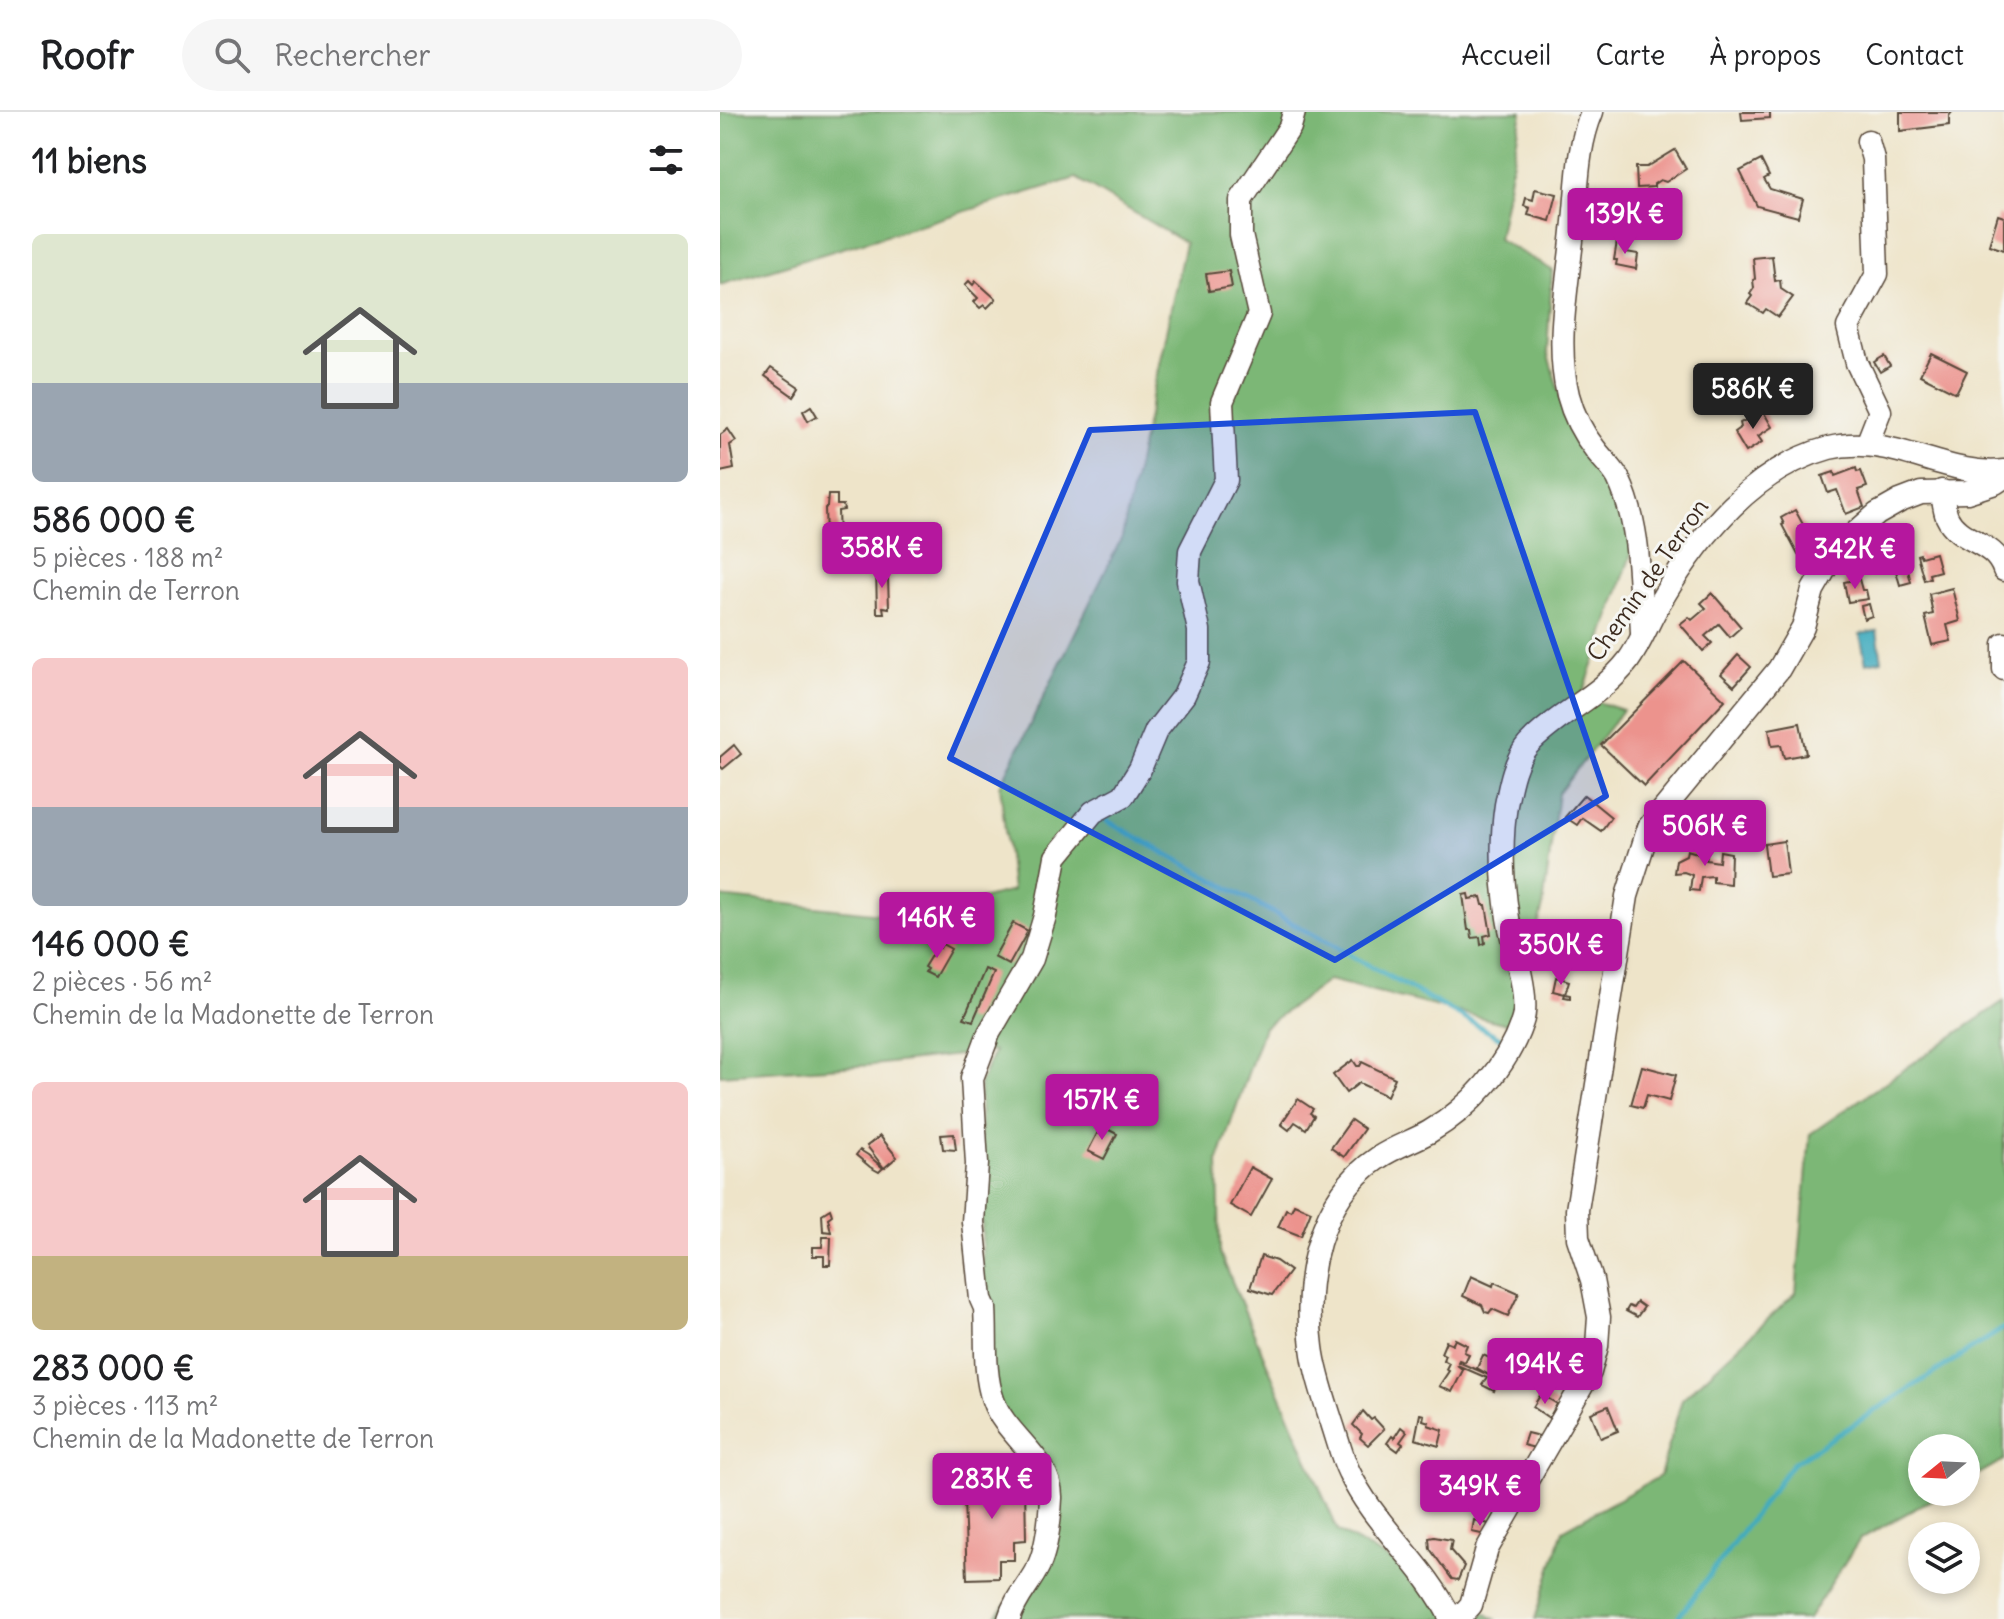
<!DOCTYPE html>
<html lang="fr">
<head>
<meta charset="utf-8">
<style>
  body { margin:0; font-family:Delius,sans-serif; background:#f6f6f6; color:#202124; height:100vh; display:flex; flex-direction:column; font-size:30px; white-space:nowrap }
  * { box-sizing:border-box; margin:0 }
  p { font-size:26px; color:#757577 }
  .icon { flex:none; width:44px; height:44px; fill:none; stroke:currentColor; stroke-width:2; stroke-linecap:round; stroke-linejoin:round }
  .map { position:relative; flex:1; overflow:hidden }
  .panel { display:flex; flex-direction:column; background:#fff; width:720px }
  .panel>* { flex:none }
  .needle { width:52px; rotate:252deg }
  .buttons { position:absolute; left:1188px; top:1322px; display:grid; gap:16px }
  .buttons a { display:grid; place-items:center; width:72px; height:72px; border-radius:50%; background:#fff; box-shadow:0 4px 12px #0003; font-size:40px }
  .price { position:absolute; translate:-50% -68px; padding:0 18px; border-radius:8px; background:#b5179e; color:#fff; font-size:26px; line-height:52px; filter:drop-shadow(0 2px 4px #0008) }
  .price::after { content:''; position:absolute; left:50%; top:48px; width:24px; height:18px; margin-left:-12px; background:inherit; clip-path:polygon(0 0,100% 0,50% 100%) }
  .price.selected { background:#222; color:#fff }
  ul { padding:0; list-style:none }
  li { display:grid; align-content:center; gap:16px; height:424px; padding:0 32px }
  li span { display:grid; place-items:center; height:248px; border-radius:12px; color:#555 }
  li>.icon { margin-inline-start:auto }
  span .icon { width:144px; height:144px; fill:#fffc; stroke-width:1 }
  li b { font-size:34px }
  h2 { display:flex; justify-content:space-between; align-items:center; height:96px; padding:0 32px; font-size:34px }
  header { display:flex; align-items:center; gap:48px; box-sizing:border-box; height:112px; padding:0 40px; background:#fff; border-bottom:2px solid #e0e0e0 }
  header strong { font-size:38px }
  nav { display:flex; gap:44px; margin-inline-start:auto; font-size:28px }
  .search { width:560px; height:72px; background:#f6f6f6; display:flex; align-items:center; gap:20px; box-sizing:border-box; padding:0 28px; border-radius:44px; color:#757577; font-size:30px }
  main { display:flex; flex:1; min-height:0 }
  .map>svg:first-child { display:block }
</style>
</head>
<body>
<header>
<strong>Roofr</strong>
<div class="search"><svg class="icon" aria-label="search" viewBox="0 0 24 24"><circle cx="10" cy="10" r="6"/><path d="M15 15l6 6"/></svg>Rechercher</div>
<nav><a>Accueil</a><a>Carte</a><a>À propos</a><a>Contact</a></nav>
</header>
<main>
<section class="panel">
<h2>11 biens<svg class="icon" aria-label="filters" viewBox="0 0 24 24"><path d="M4 7h16M4 17h16"/><circle cx="9" cy="7" r="2"/><circle cx="15" cy="17" r="2"/></svg></h2>
<ul>
<li><span style="background:linear-gradient(#dfe7d0 60%,#9aa5b1 0)"><svg class="icon" aria-label="home" viewBox="0 0 24 24"><path d="M3 11l9-7 9 7M6 9v11h12V9"/></svg></span><div><b>586 000 €</b><p>5 pièces · 188 m²</p><p>Chemin de Terron</p></div></li>
<li><span style="background:linear-gradient(#f6c9c9 60%,#9aa5b1 0)"><svg class="icon" aria-label="home" viewBox="0 0 24 24"><path d="M3 11l9-7 9 7M6 9v11h12V9"/></svg></span><div><b>146 000 €</b><p>2 pièces · 56 m²</p><p>Chemin de la Madonette de Terron</p></div></li>
<li><span style="background:linear-gradient(#f6c9c9 70%,#c2b280 0)"><svg class="icon" aria-label="home" viewBox="0 0 24 24"><path d="M3 11l9-7 9 7M6 9v11h12V9"/></svg></span><div><b>283 000 €</b><p>3 pièces · 113 m²</p><p>Chemin de la Madonette de Terron</p></div></li>
</ul>
</section>
<div class="map">
<svg width="1284" height="1507" viewBox="0 0 1284 1507">
  <rect width="100%" height="100%" fill="#f6f6f2"/>
  <filter id="ink" filterUnits="userSpaceOnUse"><feTurbulence type="fractalNoise" baseFrequency=".0125" numOctaves="2"/><feDisplacementMap in="SourceGraphic" scale="16" xChannelSelector="R" yChannelSelector="G"/><feConvolveMatrix kernelMatrix="1 2 1 2 8 2 1 2 1" color-interpolation-filters="sRGB"/></filter>
  <filter id="wash" filterUnits="userSpaceOnUse"><feTurbulence type="fractalNoise" baseFrequency=".006" numOctaves="4" result="noise"/><feDisplacementMap in="SourceGraphic" scale="32" xChannelSelector="R" yChannelSelector="G"/><feGaussianBlur stdDeviation="1.8" result="paint"/><feColorMatrix in="noise" values="0 0 0 0 0 0 0 0 0 0 0 0 0 0 0 0 0 1.4 0 .05"/><feComposite in="paint" operator="in"/></filter>
  <g filter="url(#wash)">
    <rect width="100%" height="100%" fill="#eee4c9"/>
    <g fill="#7bb776" stroke="#5b704a" stroke-width="2">
      <path d="M0 0H802L778 127 832 158 827 240 849 312 891 370 913 437 862 585 903 598 838 682 823 794 791 913 609 868 544 915 498 1048 500 1141 618 1419 775 1507H273L298 1478 317 1443 326 1380 264 1267 260 972 274 939 153 953 0 963V785L190 805 292 779 280 674 402 425 465 131 356 66 0 173Z"/>
      <path d="M1284 889V1348L1246 1369V1336H1202V1380H1225L1140 1427 1088 1507H815L843 1418 940 1364 962 1287 1076 1181 1090 1022Z"/>
    </g>
    <path fill="#3fabbe" stroke="#3d6a6e" stroke-width="2" d="M1157 519 1162 548 1146 551 1140 522Z"/>
    <g fill="none" stroke-linecap="round" stroke-linejoin="round">
      <g stroke="#3fabbe" stroke-width="5">
        <path d="M387 709 784 928"/>
        <path d="M957 1507 1072 1352 1284 1216"/>
      </g>
    </g>
    <g id="blocks">
      <g fill="#ec938d">
        <path d="M1021 0H1050V6L1022 8Z"/>
        <path d="M1180 0H1232L1229 4V13L1180 19Z"/>
        <path d="M955 38 966 57 946 70 940 68 934 72V75L917 76 916 55H927Z"/>
        <path d="M1041 48 1049 64 1044 67 1050 77 1083 87 1078 105 1037 94 1020 59Z"/>
        <path d="M815 77 837 82 830 109 808 103 810 96 804 94 806 86 813 88Z"/>
        <path d="M1278 103 1284 105V138L1269 133Z"/>
        <path d="M897 129 907 131 906 140 918 142 916 157 896 153 897 148H894Z"/>
        <path d="M1052 144 1055 169 1060 168 1061 177 1073 185 1058 205 1046 197 1043 201 1027 191 1032 184 1030 182 1034 176 1033 168 1035 167 1033 146Z"/>
        <path d="M509 159 512 175 489 179 486 162Z"/>
        <path d="M249 169 253 173 256 169 276 187 267 196 264 193 260 196 254 190 258 186 245 173Z"/>
        <path d="M1211 241 1247 259 1236 281 1200 263Z"/>
        <path d="M1164 244 1170 254 1160 260 1154 250Z"/>
        <path d="M51 256 79 275 73 284 45 264Z"/>
        <path d="M91 294 97 304 88 309 83 299Z"/>
        <path d="M1043 299 1052 315 1038 324 1042 330 1026 340 1014 320 1021 315 1020 311Z"/>
        <path d="M8 317 16 329 10 333 14 357 0 360V323Z"/>
        <path d="M1136 356 1137 360 1141 359 1147 375 1138 378 1144 395 1126 402 1117 378 1108 381 1102 364 1114 360 1115 364Z"/>
        <path d="M108 383H117V393H123L124 398 118 399 119 424 106 425 105 396 107 395Z"/>
        <path d="M1075 398 1095 434 1078 443 1062 413 1064 412 1061 406Z"/>
        <path d="M1215 441 1220 459 1209 462 1210 466 1204 468 1197 443 1200 442 1201 445Z"/>
        <path d="M1181 443H1184L1191 470 1180 473 1174 452 1183 449Z"/>
        <path d="M156 455H165L168 467 169 496 163 495 164 501H157Z"/>
        <path d="M1139 467 1142 478H1146L1148 487 1128 490 1124 470Z"/>
        <path d="M1232 476 1240 509 1227 513 1231 529 1212 533 1205 504 1213 502 1209 482Z"/>
        <path d="M992 481 1021 515 1010 525 999 512 985 524 992 531 983 539 960 512 969 505 972 508 986 496 981 491Z"/>
        <path d="M1149 492 1152 504 1144 507 1141 494Z"/>
        <path d="M1018 543 1031 555 1014 574 1001 562Z"/>
        <path d="M964 549 1005 588 924 674 881 633Z"/>
        <path d="M1080 611 1086 642 1064 646 1061 633 1052 634 1049 617Z"/>
        <path d="M14 633 21 642 3 657 0 654V645Z"/>
        <path d="M864 683 891 705 881 719 862 706 857 713 845 705Z"/>
        <path d="M1064 729 1068 762 1048 764 1044 732Z"/>
        <path d="M967 738 987 744 986 748 999 750 1000 739 1011 741 1010 772 993 770V764L981 765 979 779 970 778 972 763 964 760 954 761 956 748 966 743Z"/>
        <path d="M748 782 749 787 761 785 763 793H766L771 822 764 824 765 831 761 833 760 825 752 826 751 818H748L743 783Z"/>
        <path d="M293 811 308 819 289 853 274 845Z"/>
        <path d="M222 832 231 837 215 865 205 860 207 857 204 855 217 834 220 836Z"/>
        <path d="M265 857 274 861 253 909 244 906Z"/>
        <path d="M836 865 849 869 845 882 850 883V886L844 885 845 882 833 879Z"/>
        <path d="M633 948 637 954H640L642 950 675 966 667 984 639 971 626 981 613 963Z"/>
        <path d="M922 954 956 963 949 989 927 983 923 996 911 993Z"/>
        <path d="M578 987 593 997 590 1001 594 1004 586 1017 575 1010 569 1018 561 1012Z"/>
        <path d="M631 1008 644 1017 624 1045 611 1036Z"/>
        <path d="M381 1014 397 1022 384 1047 368 1039Z"/>
        <path d="M234 1022 236 1038 223 1037 221 1023Z"/>
        <path d="M160 1024 177 1045 164 1056 147 1034Z"/>
        <path d="M140 1038 148 1043 163 1056 159 1060 150 1055 136 1043Z"/>
        <path d="M530 1055 552 1067 531 1105 510 1093Z"/>
        <path d="M574 1092 591 1099 581 1124 558 1115 566 1097 571 1099Z"/>
        <path d="M110 1097 112 1103 108 1106 111 1120 103 1119 102 1102Z"/>
        <path d="M103 1125H111L110 1153H104V1144H93V1135H102Z"/>
        <path d="M541 1144 556 1149 570 1159 552 1183 530 1176Z"/>
        <path d="M751 1164 773 1174 774 1170 799 1181 788 1204 772 1197 769 1201 765 1200 762 1193 743 1184Z"/>
        <path d="M917 1190 924 1195 917 1205 906 1199 909 1194 913 1196Z"/>
        <path d="M735 1227 747 1233 744 1240 749 1242 745 1250 739 1248 738 1250 769 1263 757 1256 763 1243 781 1251 773 1266 778 1269 774 1279 762 1273 767 1266 737 1253 743 1258 732 1280 719 1274 729 1259 726 1257 729 1251 723 1248 725 1243 721 1241 726 1229 733 1232Z"/>
        <path d="M821 1282 837 1292 829 1306 813 1295Z"/>
        <path d="M888 1294 898 1319 881 1326 871 1301Z"/>
        <path d="M643 1299 651 1308 654 1306 664 1317 648 1333 640 1326 642 1322 633 1313Z"/>
        <path d="M700 1302 704 1303 703 1308 709 1310 708 1313 723 1318 719 1334 695 1327Z"/>
        <path d="M681 1315 687 1320 680 1330 683 1332 678 1339 667 1331 672 1324 674 1326Z"/>
        <path d="M807 1321 819 1324 815 1336 803 1333Z"/>
        <path d="M294 1360 305 1373 306 1428 294 1429V1448H279V1466L247 1467 243 1362Z"/>
        <path d="M754 1408 769 1412 766 1423 752 1420Z"/>
        <path d="M714 1425 732 1428 730 1438 744 1454 738 1468 732 1467 710 1437 709 1426Z"/>
      </g>
    </g>
  </g>
  <g filter="url(#ink)">
    <use href="#blocks" fill-opacity="0" stroke="#564638" stroke-width="2"/>
    <g fill="none" stroke-linecap="round" stroke-linejoin="round">
      <defs>
        <g id="minor">
          <path d="M872 0C856 38 858 78 853 119 848 172 835 230 848 283 853 302 863 322 875 337 882 347 892 355 898 366 921 414 919 468 922 521"/>
          <path d="M1147 332 1160 299 1137 251 1128 215 1157 162 1153 47 1148 29"/>
          <path d="M1222 379C1223 387 1224 398 1227 405 1239 431 1274 428 1284 458"/>
          <path d="M1284 532V557"/>
          <path d="M289 1507C295 1486 310 1472 319 1453 327 1435 330 1406 331 1386 332 1347 285 1324 273 1288 263 1259 267 1226 265 1196L261 1187 253 1110 257 1052 252 966 269 921 312 847 325 804 336 745 373 700 403 684 420 657 436 619 464 583 479 550V518L468 469 470 439 506 368 502 290 539 202 521 123V88L570 15 574 0"/>
          <path d="M731 1507C706 1453 654 1414 629 1360 622 1346 618 1329 613 1314 605 1289 595 1261 592 1235 583 1168 598 1086 658 1046 674 1035 693 1029 709 1020 750 996 787 955 802 910 811 885 792 833 788 806 782 768 780 732 786 693 790 673 794 649 808 633 838 601 881 584 908 549 922 530 930 505 943 485 981 422 1034 356 1109 336 1170 320 1225 366 1284 359"/>
          <path d="M738 1507 751 1493 767 1437 870 1260 877 1234 879 1205 872 1168 858 1126 857 1098 907 784 929 715 1059 557 1083 515 1093 478 1108 452 1133 423 1157 402 1180 389 1201 381 1247 380 1275 371 1284 365"/>
        </g>
      </defs>
      <use href="#minor" stroke="#564638" stroke-width="25"/>
      <use href="#minor" stroke="#fff" stroke-width="22"/>
    </g>
  </g>
  <path fill="#1d4ed8" fill-opacity="0.2" stroke="#1d4ed8" stroke-width="6" stroke-linejoin="round" d="M755 300 886 684 615 848 230 646 370 318Z"/>
  <g text-anchor="middle" stroke-width="6" stroke-linejoin="round" paint-order="stroke">
    <g font-size="24" fill="#3b2a1e" stroke="#f6f6f2">
      <text transform="translate(928 468) rotate(-55)" y="8">Chemin de Terron</text>
    </g>
  </g>
</svg>
<div class="buttons">
<a><svg class="needle" viewBox="-14 -14 28 28"><path d="M0-13l5 13h-10z" fill="#e53935"/><path d="M0 13l5-13h-10z" fill="#757577"/></svg></a>
<a><svg class="icon" aria-label="layers" viewBox="0 0 24 24"><path d="M12 4l9 5-9 5-9-5zM3 14l9 5 9-5"/></svg></a>
</div>
<b class="price" style="left:905px;top:144px">139K €</b>
<b class="price selected" style="left:1033px;top:319px">586K €</b>
<b class="price" style="left:162px;top:478px">358K €</b>
<b class="price" style="left:1135px;top:479px">342K €</b>
<b class="price" style="left:985px;top:756px">506K €</b>
<b class="price" style="left:217px;top:848px">146K €</b>
<b class="price" style="left:841px;top:875px">350K €</b>
<b class="price" style="left:382px;top:1030px">157K €</b>
<b class="price" style="left:825px;top:1294px">194K €</b>
<b class="price" style="left:272px;top:1409px">283K €</b>
<b class="price" style="left:760px;top:1416px">349K €</b>
</div>
</main>
</body>
</html>
